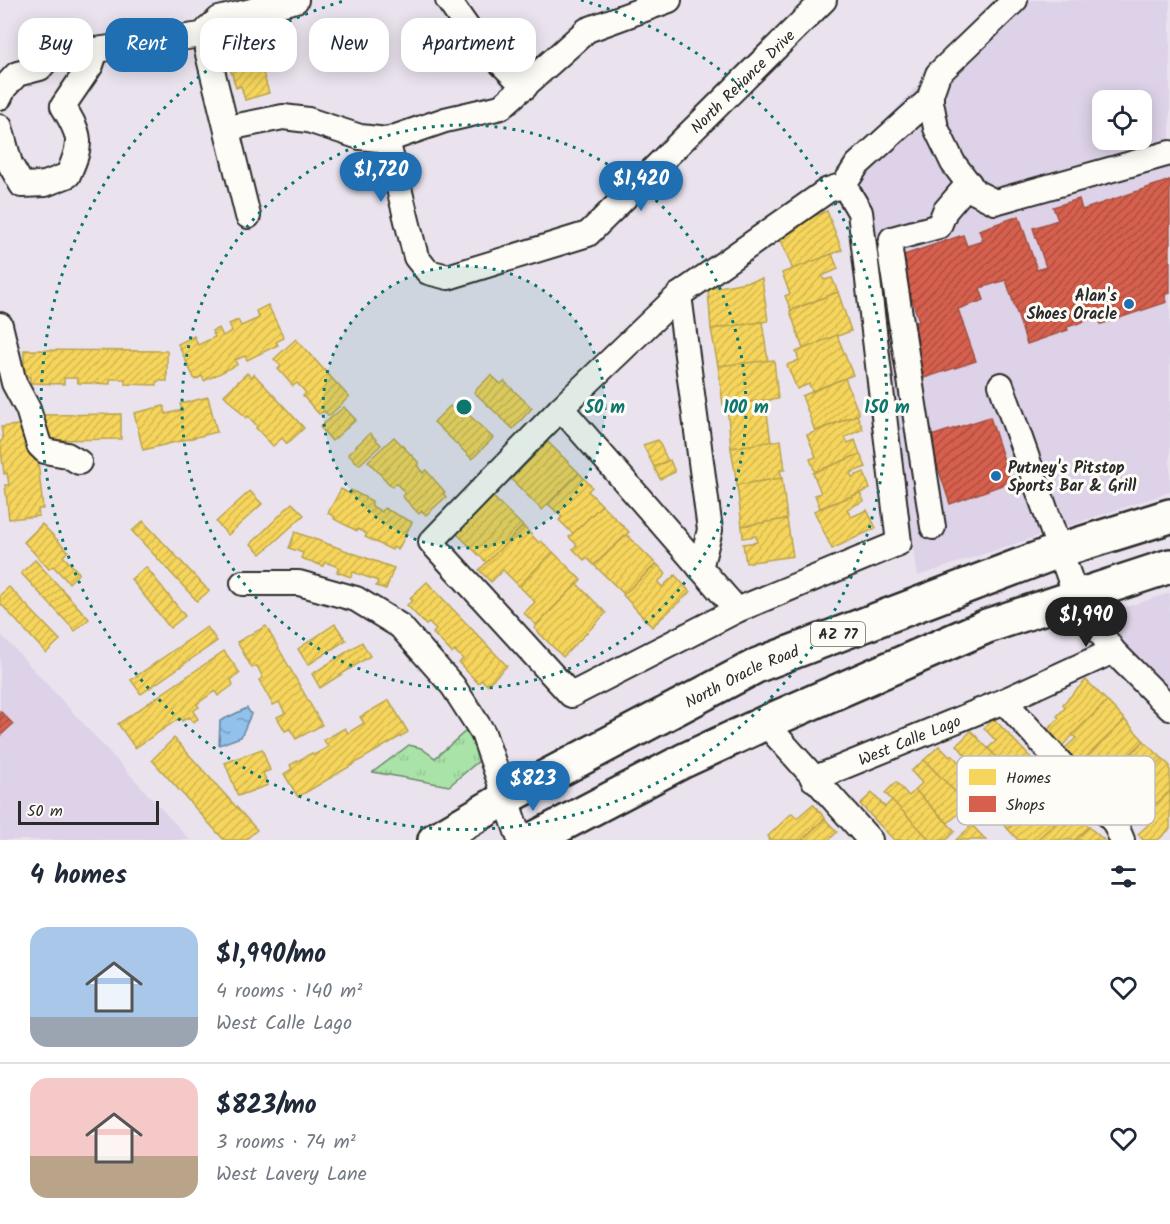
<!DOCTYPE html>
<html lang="en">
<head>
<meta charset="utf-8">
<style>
  body { margin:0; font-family:Kalam,sans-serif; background:#f2f2f3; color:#1f2937; height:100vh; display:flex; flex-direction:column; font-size:22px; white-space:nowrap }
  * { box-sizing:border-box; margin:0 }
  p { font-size:20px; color:#747a83 }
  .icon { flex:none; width:33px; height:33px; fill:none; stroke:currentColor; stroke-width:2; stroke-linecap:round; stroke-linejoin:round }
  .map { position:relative; height:840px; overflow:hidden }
  .sheet { display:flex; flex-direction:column; background:#fff; flex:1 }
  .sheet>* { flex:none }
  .hud { position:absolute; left:18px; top:18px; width:600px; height:54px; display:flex; gap:12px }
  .fabs { position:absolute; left:1092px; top:90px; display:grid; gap:12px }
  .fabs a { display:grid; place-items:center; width:60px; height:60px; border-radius:12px; background:#fff; box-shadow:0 3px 15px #0003; font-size:30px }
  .scale { position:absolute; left:18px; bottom:15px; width:141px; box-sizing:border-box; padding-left:6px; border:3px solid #2b2b2b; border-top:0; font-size:16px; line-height:21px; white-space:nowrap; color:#2b2b2b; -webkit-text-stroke:4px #fdfcf7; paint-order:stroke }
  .price { position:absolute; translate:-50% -51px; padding:0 14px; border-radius:21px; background:#1f6fb2; color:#fff; font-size:20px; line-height:39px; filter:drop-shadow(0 2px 3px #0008) }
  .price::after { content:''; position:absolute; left:50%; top:36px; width:18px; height:14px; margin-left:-9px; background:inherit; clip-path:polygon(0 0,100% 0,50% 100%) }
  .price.selected { background:#222; color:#fff }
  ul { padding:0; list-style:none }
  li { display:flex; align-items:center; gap:18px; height:150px; padding:0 30px }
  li+li { border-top:2px solid #e0e1e3 }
  li span { display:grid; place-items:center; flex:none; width:168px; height:120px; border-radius:18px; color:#555 }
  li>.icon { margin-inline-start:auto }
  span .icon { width:72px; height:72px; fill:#fffc; stroke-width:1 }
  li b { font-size:26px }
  h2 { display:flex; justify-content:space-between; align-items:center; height:72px; padding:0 30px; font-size:26px }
  .pill { padding:0 21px; border-radius:18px; background:#fff; box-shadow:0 3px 15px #0003; font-size:21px; line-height:54px }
  .pill.selected { background:#1f6fb2; color:#fff }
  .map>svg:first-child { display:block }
</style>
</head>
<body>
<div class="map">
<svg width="1170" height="840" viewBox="0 0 1170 840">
  <defs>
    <pattern id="grass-tufts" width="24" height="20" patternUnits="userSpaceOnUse" patternTransform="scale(1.5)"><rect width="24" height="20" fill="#a9e3a8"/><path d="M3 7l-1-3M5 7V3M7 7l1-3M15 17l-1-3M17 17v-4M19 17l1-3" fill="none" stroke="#92c391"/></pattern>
    <pattern id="water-ripples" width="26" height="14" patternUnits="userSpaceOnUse" patternTransform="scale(1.5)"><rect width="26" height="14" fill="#91c1ec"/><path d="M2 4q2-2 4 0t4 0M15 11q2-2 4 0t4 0" fill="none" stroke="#779dbf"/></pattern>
    <pattern id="homes-hatch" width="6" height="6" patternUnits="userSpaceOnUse" patternTransform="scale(1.5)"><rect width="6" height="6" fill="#f6d55c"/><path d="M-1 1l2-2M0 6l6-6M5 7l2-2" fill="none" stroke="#d3b750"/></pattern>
    <pattern id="shops-hatch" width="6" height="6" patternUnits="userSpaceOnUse" patternTransform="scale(1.5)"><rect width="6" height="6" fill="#d6604d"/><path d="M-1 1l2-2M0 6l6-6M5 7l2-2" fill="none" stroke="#ae4f40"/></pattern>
  </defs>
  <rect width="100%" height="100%" fill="#eae3ee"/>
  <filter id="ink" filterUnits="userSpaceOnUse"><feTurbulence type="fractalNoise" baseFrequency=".0167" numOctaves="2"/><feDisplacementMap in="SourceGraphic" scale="12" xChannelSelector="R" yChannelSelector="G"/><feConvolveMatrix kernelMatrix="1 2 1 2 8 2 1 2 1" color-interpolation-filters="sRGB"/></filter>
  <g filter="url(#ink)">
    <g fill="#ddd2e7" fill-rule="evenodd">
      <path d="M995 0H1170V492L918 576 915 562 857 152ZM1102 100H1142V140H1102Z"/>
      <path d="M1170 593V692L1100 615Z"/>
      <path d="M0 633 190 840H0Z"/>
    </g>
    <path fill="url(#grass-tufts)" stroke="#6a876a" stroke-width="1.5" d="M467 730 481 759 449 786 373 772 409 745 421 748 435 758Z"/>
    <path fill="url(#water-ripples)" stroke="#68859f" stroke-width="1.5" d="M247 708 251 714 241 737 219 745 220 721Z"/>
    <g fill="url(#homes-hatch)" stroke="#b9a24d" stroke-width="1.5">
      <path d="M254 42 269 93 245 100 241 86 236 88 225 50Z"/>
      <path d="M827 211 842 250 793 270 777 230Z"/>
      <path d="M832 254 838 269 822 276 824 280 832 278 838 292 791 310 785 296 790 294 782 273Z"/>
      <path d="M762 279 768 321 711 329 708 289Z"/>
      <path d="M838 292 851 331 803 349 790 311Z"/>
      <path d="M268 305 284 338 276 342 278 345 247 360 245 356 235 360 237 365 204 381 202 376 195 380 178 344 194 336 198 345 215 337 212 331 219 328 223 336 232 331 229 324 238 320 241 326 259 318 256 311Z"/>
      <path d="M762 322 768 361 718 366 711 329Z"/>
      <path d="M837 335 853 375 812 391 809 384 797 389 787 365 799 360 796 352Z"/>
      <path d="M296 339 349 397 329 416 324 411 319 414 303 396 306 393 297 383 293 386 278 369 281 366 274 359Z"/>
      <path d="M24 350 167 351V381H157V385L125 384V379H110V384L78 383 77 378H64V384L30 383V377H24Z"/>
      <path d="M774 360 778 399 723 405 718 366Z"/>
      <path d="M247 373 251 377 254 374 304 428 287 444 282 438 273 446 256 428 257 426 248 416 246 418 224 395Z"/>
      <path d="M491 375 501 384 504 381 532 408 513 429 474 392Z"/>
      <path d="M845 378 859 414 815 431 802 396Z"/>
      <path d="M208 397 217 432 143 450 134 413 164 406 166 414 182 410 180 404Z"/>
      <path d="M765 400 771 442 731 448 727 405Z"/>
      <path d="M450 406 461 417 466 412 493 438 472 459 434 422Z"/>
      <path d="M344 407 356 420 332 441 320 427Z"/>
      <path d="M121 414V439L46 440 43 415Z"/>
      <path d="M857 415 863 429 845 437 848 443 855 440 860 454 815 472 810 459 816 457 807 435Z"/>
      <path d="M26 424 36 443 43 509H38L39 516 9 519 5 485H9L7 473 4 474 0 442 3 439 1 427Z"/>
      <path d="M370 433 381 445 359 465 348 454Z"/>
      <path d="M394 437 419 463 417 465 423 473 426 470 445 492 443 493 446 497 426 515 422 511 419 514 402 496 405 493 396 483 392 487 368 461Z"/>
      <path d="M658 440 668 461 654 467 643 445Z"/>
      <path d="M781 440 785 470H780L782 478 737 485 731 448Z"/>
      <path d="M548 442 579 473 542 510 511 479Z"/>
      <path d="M860 454 866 467 850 473 852 477 864 472 870 489 820 508 815 495 821 493 813 473Z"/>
      <path d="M670 460 675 472 660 479 654 467Z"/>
      <path d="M579 473 592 487 588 491 602 505 573 534 559 520 562 517 548 504Z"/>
      <path d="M782 478 787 519 742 526 737 485Z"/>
      <path d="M341 489 350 494 351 490 372 501V506L382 512 384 508 412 522 398 550 393 547 392 550 365 537 367 534 358 529 357 531 334 519 335 517 328 513Z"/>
      <path d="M250 491 262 504 228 535 216 522Z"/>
      <path d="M860 493 864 501 847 509 851 517 867 510 876 528 832 549 814 511Z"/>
      <path d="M491 495 523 526 487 563 455 532Z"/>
      <path d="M292 503 304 515 261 554 251 544Z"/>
      <path d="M602 505 629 532 594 565 587 558 584 560 573 549 577 545 569 537Z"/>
      <path d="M787 519 793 556 746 563 743 544 757 542 756 536 743 538 742 526Z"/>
      <path d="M143 521 209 591 197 601 132 531Z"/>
      <path d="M42 524 68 551 63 556 79 573 69 583 53 566 49 569 24 542Z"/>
      <path d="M523 526 539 543 541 541 553 552 519 586 503 570 491 582 479 570Z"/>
      <path d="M295 532 394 568 386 589 376 586 378 581 353 572 351 577 337 572 338 567 325 562 323 566 301 558 303 553 289 548Z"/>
      <path d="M627 535 656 564 624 594 594 565Z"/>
      <path d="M553 552 581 580 536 625 524 613 535 602 519 586Z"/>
      <path d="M35 560 89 619 75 631 21 573Z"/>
      <path d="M657 564 666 574 658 582 662 587 675 575 690 592 652 627 623 595Z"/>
      <path d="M146 567 185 616 170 628 131 579Z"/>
      <path d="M427 582 507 666 487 685 482 680 478 683 459 663 463 659 455 651 452 653 433 633 436 630 429 623 426 625 407 605 413 600 410 598Z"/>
      <path d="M577 584 606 613 563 657 534 628Z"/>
      <path d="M9 587 60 640 46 653 0 603V595Z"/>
      <path d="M335 624 346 640 308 665 298 649Z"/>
      <path d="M266 626 322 725 296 739 290 729 285 731 277 717 285 713 279 702 273 705 259 680 263 678 257 666 252 668 237 642Z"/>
      <path d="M207 627 217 641 141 694 131 680Z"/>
      <path d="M362 642 370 656 320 688 312 674Z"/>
      <path d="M224 651 240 673 231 680 233 685 218 696 215 691 197 704 199 707 193 711 198 719 193 722 189 717 182 721 180 718 135 748 118 724Z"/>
      <path d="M1086 680 1107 701 1062 746 1047 731 1059 718 1057 716 1065 708 1063 704Z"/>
      <path d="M389 700 408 732 298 797 284 774 292 769 290 765 312 753 314 755 328 747 324 740 345 728 348 733 364 723 360 717Z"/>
      <path d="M1107 701 1125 720 1079 764 1064 749 1076 738 1072 735Z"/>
      <path d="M994 719 1034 761 1016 778 988 748 996 741 984 728Z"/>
      <path d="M1125 720 1144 741 1110 773 1104 767 1092 778 1079 764Z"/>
      <path d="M971 731 1015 776 996 794 972 768 974 766 957 745Z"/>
      <path d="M174 738 257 830 245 840H224L152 760Z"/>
      <path d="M1144 741 1163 759 1117 804 1102 788 1115 776 1113 774 1122 766 1121 764Z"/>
      <path d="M939 746 950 757 952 755 960 763 964 760 988 785 968 805 924 760Z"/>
      <path d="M262 749 270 770 263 773 268 785 238 796 225 763Z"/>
      <path d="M1163 759 1170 766V791L1157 804 1154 801 1132 818 1117 804Z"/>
      <path d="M924 760 968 805 948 823 915 790 922 783 911 771Z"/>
      <path d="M1037 773 1052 788 1008 829 989 809 1020 779 1025 784Z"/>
      <path d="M896 782 909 796 915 790 955 831 946 840H930L885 793Z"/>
      <path d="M1052 788 1065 801 1053 812 1060 819 1037 840H1018L1008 829Z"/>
      <path d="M1170 791V829L1158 840H1143L1138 834 1149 824 1142 817Z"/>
      <path d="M872 793 885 807 892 800 930 840H894L860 804Z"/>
      <path d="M813 804 825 818 802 840H769L770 839 768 836 792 813 797 818Z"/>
      <path d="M1077 814 1089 827 1075 840H1037L1060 819 1066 825Z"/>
      <path d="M825 819 837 832 829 840H802Z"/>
      <path d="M972 825 986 840H956Z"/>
      <path d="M1089 827 1104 840H1075Z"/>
    </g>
    <g fill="url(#shops-hatch)" stroke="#a35043" stroke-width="1.5">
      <path d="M1170 180V293L1165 295 1167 302 1101 324 1098 317 1067 327 1068 330 1027 344 1006 280 980 288 984 300 958 309 976 361 924 378 906 326 919 321 898 257 963 235 967 246 983 241 979 230 1019 216 1037 270 1046 267 1033 228 1058 220 1053 207 1079 199 1082 210Z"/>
      <path d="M990 417 1009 476 1005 484 950 504 928 437Z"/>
      <path d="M0 711 13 724 0 736Z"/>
    </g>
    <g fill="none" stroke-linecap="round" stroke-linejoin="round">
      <defs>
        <g id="minor">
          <path d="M448 0 471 33 525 87"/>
          <path d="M1015 0 938 74 930 97 936 128 953 163 975 192 995 202 1170 153"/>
          <path d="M0 97 4 88 17 74 40 68 52 54 72 48 96 50 208 34"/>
          <path d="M0 127 10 164 22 185 45 184 68 175C83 142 81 136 63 106L91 65 96 50"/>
          <path d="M228 128 283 117 308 120 360 137 387 140 445 120 501 107 587 30 669 0"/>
          <path id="s1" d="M387 140 416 257 428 272 448 277 588 234 824 0"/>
          <path d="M844 185 860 212 899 543 737 610 571 695 431 542 561 408 679 295 828 190Z"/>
          <path d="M844 185 857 165 931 98"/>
          <path d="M248 216 207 50 208 29 219 19 296 0"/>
          <path d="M679 295 710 530 700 568"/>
          <path d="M0 325 14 383 28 409 39 445 45 451 67 455 79 462"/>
          <path d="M1001 385 1076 596 1113 651 1170 708"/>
          <path d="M561 408 737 610"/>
          <path d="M933 527 890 251 892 239 939 226 945 211 969 183"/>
          <path d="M243 583H299L356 599 400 626 453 686 483 733 520 840"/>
          <path d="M1004 701 1115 823 1122 840"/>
          <path d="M765 723 870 840"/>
          <path id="s2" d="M813 779 1004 701 1113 651"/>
        </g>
        <g id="highway">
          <path id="s3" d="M435 840 506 798 758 665 1061 550 1170 516"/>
          <path d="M532 840 683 761 765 723 987 626 1170 566"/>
        </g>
      </defs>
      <use href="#minor" stroke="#2b2b2b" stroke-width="28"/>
      <use href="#highway" stroke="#2b2b2b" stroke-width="38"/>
      <use href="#minor" stroke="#fdfcf7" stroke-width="24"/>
      <use href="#highway" stroke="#fdfcf7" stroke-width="33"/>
    </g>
  </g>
  <circle cx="464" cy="407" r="141" fill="#0f766e" fill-opacity=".12"/>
  <g fill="none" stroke="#0f766e" stroke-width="3" stroke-dasharray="3 6">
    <circle cx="464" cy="407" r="141"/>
    <circle cx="464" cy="407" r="282"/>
    <path d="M581 0A423 423 0 1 1 347 0"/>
  </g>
  <g fill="#1f6fb2" stroke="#fdfcf7" stroke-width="2">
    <circle cx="1129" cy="304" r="6"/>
    <circle cx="996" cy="476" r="6"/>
  </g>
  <g text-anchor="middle" stroke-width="6" stroke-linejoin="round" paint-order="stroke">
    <rect fill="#fdfcf7" stroke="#6a6a68" stroke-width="1.5" x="811" y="622" width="54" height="24" rx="4.5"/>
    <g font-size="15" font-weight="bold" fill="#2b2b2b">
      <text x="838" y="639">AZ 77</text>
    </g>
    <g font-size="16" fill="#2b2b2b" stroke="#fdfcf7">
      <text dy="6" stroke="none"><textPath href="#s1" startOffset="524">North Reliance Drive</textPath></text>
      <text dy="6" stroke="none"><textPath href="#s3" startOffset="348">North Oracle Road</textPath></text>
      <text dy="6" stroke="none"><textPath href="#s2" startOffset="104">West Calle Lago</textPath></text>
    </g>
    <g font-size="16" font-weight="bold" fill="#2b2b2b" stroke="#fdfcf7" text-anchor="end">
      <text x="1117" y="301">Alan's<tspan x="1117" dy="18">Shoes Oracle</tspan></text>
      <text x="1008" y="473" text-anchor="start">Putney's Pitstop<tspan x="1008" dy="18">Sports Bar &amp; Grill</tspan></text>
    </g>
  </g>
  <rect x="957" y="756" width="198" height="69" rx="9" fill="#fdfcf7" stroke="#bebdba" stroke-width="1.5"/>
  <rect x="969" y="769" width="27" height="16" fill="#f6d55c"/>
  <rect x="969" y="796" width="27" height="16" fill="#d6604d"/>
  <g font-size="16" fill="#2b2b2b">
    <text x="1006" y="783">Homes</text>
    <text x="1006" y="810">Shops</text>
  </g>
  <circle cx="464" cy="407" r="9" fill="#0f766e" stroke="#fdfcf7" stroke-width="3"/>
  <g font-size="18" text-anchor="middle" font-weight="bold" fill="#0f766e" stroke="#fdfcf7" stroke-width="6" stroke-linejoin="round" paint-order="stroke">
    <text x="605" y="413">50 m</text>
    <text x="746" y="413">100 m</text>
    <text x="887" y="413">150 m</text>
  </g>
</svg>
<div class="fabs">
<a><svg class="icon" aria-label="locate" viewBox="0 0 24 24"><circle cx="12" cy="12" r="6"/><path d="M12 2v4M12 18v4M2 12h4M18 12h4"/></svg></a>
</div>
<div class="scale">50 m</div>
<b class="price" style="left:381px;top:203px">$1,720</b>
<b class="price" style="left:641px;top:212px">$1,420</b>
<b class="price selected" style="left:1086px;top:648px">$1,990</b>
<b class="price" style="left:533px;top:812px">$823</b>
<div class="hud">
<a class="pill">Buy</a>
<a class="pill selected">Rent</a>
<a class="pill">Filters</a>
<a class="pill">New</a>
<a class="pill">Apartment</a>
</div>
</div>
<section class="sheet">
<h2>4 homes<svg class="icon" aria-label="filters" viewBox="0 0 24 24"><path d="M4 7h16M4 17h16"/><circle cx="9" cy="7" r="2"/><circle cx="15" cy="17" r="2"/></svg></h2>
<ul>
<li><span style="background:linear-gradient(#a9c7e8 75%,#9aa5b1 0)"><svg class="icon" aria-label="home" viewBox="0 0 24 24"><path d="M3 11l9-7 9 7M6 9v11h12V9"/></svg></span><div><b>$1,990/mo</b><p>4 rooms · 140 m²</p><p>West Calle Lago</p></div><svg class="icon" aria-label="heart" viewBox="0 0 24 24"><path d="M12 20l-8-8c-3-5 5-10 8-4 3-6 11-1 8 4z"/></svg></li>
<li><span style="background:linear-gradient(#f6c9c9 65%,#b9a48a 0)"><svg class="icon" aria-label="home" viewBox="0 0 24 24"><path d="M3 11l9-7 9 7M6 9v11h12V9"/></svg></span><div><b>$823/mo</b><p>3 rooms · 74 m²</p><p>West Lavery Lane</p></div><svg class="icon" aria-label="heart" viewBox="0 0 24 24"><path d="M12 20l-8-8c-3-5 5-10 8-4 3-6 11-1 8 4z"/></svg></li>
</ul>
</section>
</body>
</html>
